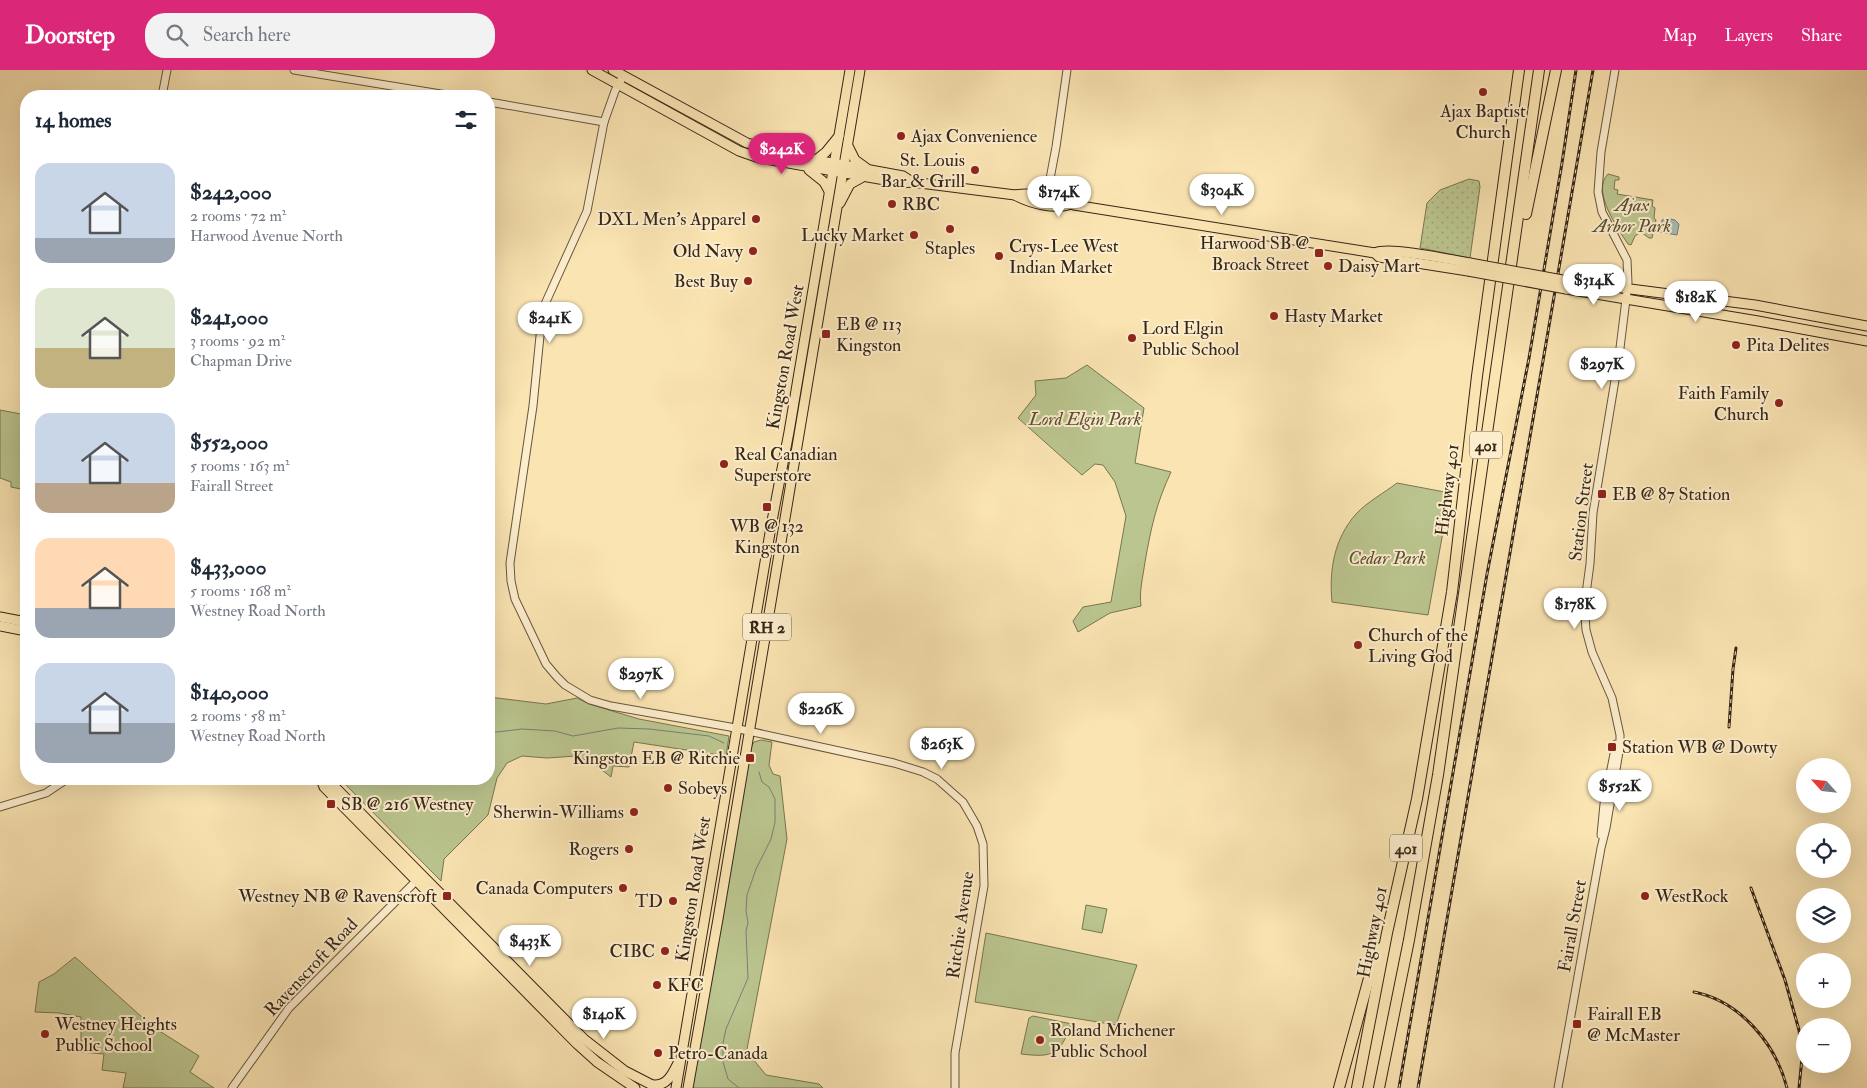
<!DOCTYPE html>
<html lang="en">
<head>
<meta charset="utf-8">
<style>
  body { margin:0; font-family:"IM FELL Double Pica",serif; background:#f2f2f3; color:#1f2937; height:100vh; display:flex; flex-direction:column; font-size:19px; white-space:nowrap }
  * { box-sizing:border-box; margin:0 }
  p { font-size:16px; color:#747a83 }
  .icon { flex:none; width:28px; height:28px; fill:none; stroke:currentColor; stroke-width:2; stroke-linecap:round; stroke-linejoin:round }
  .map { position:relative; flex:1; overflow:hidden }
  .panel { position:absolute; left:20px; top:20px; width:475px; height:695px; display:flex; flex-direction:column; background:#fff; border-radius:20px; box-shadow:0 5px 20px #0002 }
  .panel>* { flex:none }
  .needle { width:32px; rotate:297deg }
  .fabs { position:absolute; left:1796px; top:688px; display:grid; gap:10px }
  .fabs a { display:grid; place-items:center; width:55px; height:55px; border-radius:50%; background:#fff; box-shadow:0 5px 20px #0002; font-size:25px }
  .price { position:absolute; translate:-50% -42px; padding:0 11px; border-radius:18px; background:#fff; color:#222; font-size:16px; line-height:32px; filter:drop-shadow(0 1px 2px #0008) }
  .price::after { content:''; position:absolute; left:50%; top:30px; width:15px; height:11px; margin-left:-8px; background:inherit; clip-path:polygon(0 0,100% 0,50% 100%) }
  .price.on { background:#db2777; color:#fff }
  ul { padding:0; list-style:none }
  li { display:flex; align-items:center; gap:15px; height:125px; padding:0 15px }
  li span { display:grid; place-items:center; flex:none; width:140px; height:100px; border-radius:15px; color:#555 }
  li>.icon { margin-inline-start:auto }
  span .icon { width:60px; height:60px; fill:#fffc; stroke-width:1 }
  li b { font-size:21px }
  h2 { display:flex; justify-content:space-between; align-items:center; height:60px; padding:0 15px; font-size:21px }
  header { display:flex; align-items:center; gap:30px; box-sizing:border-box; height:70px; padding:0 25px; background:#db2777; color:#fff }
  header strong { font-size:24px }
  nav { display:flex; gap:28px; margin-inline-start:auto; font-size:18px }
  .search { width:350px; height:45px; background:#f2f2f3; display:flex; align-items:center; gap:12px; box-sizing:border-box; padding:0 18px; border-radius:20px; color:#747a83; font-size:19px }
  .map>svg:first-child { display:block }
</style>
</head>
<body>
<header>
<strong>Doorstep</strong>
<div class="search"><svg class="icon" aria-label="search" viewBox="0 0 24 24"><circle cx="10" cy="10" r="6"/><path d="M15 15l6 6"/></svg>Search here</div>
<nav><a>Map</a><a>Layers</a><a>Share</a></nav>
</header>
<div class="map">
<svg width="1867" height="1018" viewBox="0 0 1867 1018">
  <defs>
    <pattern id="grass-dots" width="8" height="8" patternUnits="userSpaceOnUse" patternTransform="scale(1.25)"><rect width="8" height="8" fill="#bbc58f"/><path d="M2 2h.1M6 6h.1" fill="none" stroke="#a1a97b" stroke-width="1.8" stroke-linecap="round"/></pattern>
  </defs>
  <rect width="100%" height="100%" fill="#fae4b2"/>
  <filter id="stains"><feTurbulence type="fractalNoise" baseFrequency=".004" numOctaves="4"/><feColorMatrix values="0 0 0 0 .2 0 0 0 0 .09 0 0 0 0 .02 0 0 0 .5 -.17"/></filter>
  <radialGradient id="worn" r=".72"><stop offset=".6" stop-color="#630" stop-opacity="0"/><stop offset="1" stop-color="#630" stop-opacity=".3"/></radialGradient>
  <path fill="url(#grass-dots)" stroke="#787652" d="M1469 109 1479 111 1480 117 1470 188 1420 178 1427 133 1440 120Z"/>
  <g fill="#bbc58f" stroke="#787652">
    <path d="M1608 104 1619 107V110H1615L1614 119 1618 120 1617 124 1653 130 1652 136 1655 138 1654 148 1656 150 1652 168H1649L1641 162 1635 166 1631 175 1628 174C1618 159 1591 121 1608 104Z"/>
    <path d="M1087 295 1144 338 1135 393 1171 402C1156 434 1151 458 1145 492 1143 507 1139 521 1141 536L1110 543 1078 562 1073 551 1083 537 1111 532 1126 446 1115 412 1103 395 1095 394 1082 405 1018 348 1036 325 1035 311 1066 308Z"/>
    <path d="M0 340 26 345V420L11 417V412L0 408Z"/>
    <path d="M1397 413 1450 423 1428 545 1332 532C1329 500 1334 469 1356 444 1367 432 1384 423 1397 413Z"/>
    <path d="M489 627 546 634 577 628 589 634 639 649 729 666 726 686 634 672 629 697 613 696 611 707 593 693 576 686 547 688 522 686 507 693 497 708 488 745 444 789 441 811 340 709H489Z"/>
    <path d="M761 670 772 672 769 695 773 704 780 706 787 769 747 979 753 989 766 1005 819 1014 823 1018H692L751 677 754 672Z"/>
    <path d="M1086 835 1107 839 1102 863 1082 859Z"/>
    <path d="M986 863 1137 895 1116 955 975 932Z"/>
    <path d="M75 887 153 957 199 986 190 1002 214 1018H123L126 1003 102 1000 104 984 81 982V947L59 943 35 942 39 912 54 904Z"/>
    <path d="M1033 946 1072 954C1059 984 1055 988 1021 984L1029 948Z"/>
  </g>
  <path fill="#a4bcb7" stroke="#788077" d="M1666 148 1675 150 1679 154 1677 165 1660 162 1662 150Z"/>
  <g fill="none" stroke-linecap="round" stroke-linejoin="round">
    <g stroke="#788077" stroke-width="1">
      <path d="M489 663 522 659 555 661 573 666 618 658 649 659 709 666 724 673"/>
      <path d="M739 1018 728 1009 723 992V973L726 959 748 908 746 861 748 853 746 841 747 825 756 799 771 769 775 752V729L769 717 762 712 759 702"/>
    </g>
    <defs>
      <g id="minor">
        <path d="M294 0 453 26"/>
        <path d="M623 6 615 21 604 52 587 141 545 234 541 256 533 336 510 493 511 511 515 529 546 594 557 607 565 615 590 630 611 636 730 657 894 693 923 702 937 709 963 732 977 756 983 774 984 816 955 983V1018"/>
        <path d="M162 26 167 0"/>
        <path d="M489 32 604 52"/>
        <path d="M1046 130 1056 77 1067 0"/>
        <path d="M0 737 46 723 67 709"/>
        <path d="M1601 765 1604 734 1616 674"/>
        <path d="M232 1018 289 938 419 808"/>
        <path d="M1558 1018 1601 778 1606 758 1620 676V665L1612 628 1592 582 1586 560 1585 546V531L1590 494 1593 443 1619 286 1628 213 1627 190 1602 142 1598 122 1601 82 1615 0"/>
      </g>
      <g id="major">
        <path d="M592 0 739 81 759 88 902 113 912 112 1015 125C1035 121 1055 129 1074 135L1375 183C1390 176 1451 190 1470 193"/>
        <path d="M613 0 747 73 816 90 903 106 912 112"/>
        <path d="M848 76 855 90 866 98"/>
        <path d="M816 90 826 82 839 66"/>
        <path d="M809 100 824 112 829 121"/>
        <path d="M1015 125C1029 133 1055 140 1071 134"/>
        <path d="M840 133 850 114 861 108"/>
        <path d="M1375 183 1379 187 1468 201"/>
        <path d="M1568 211 1755 235 1867 256"/>
        <path d="M1566 219 1758 251 1867 271"/>
        <path d="M0 547 26 552"/>
        <path d="M0 556 26 561"/>
        <path d="M321 709H327L584 969 625 1001 658 1018"/>
        <path d="M321 709 324 717 577 974 597 992 635 1018"/>
        <path d="M653 1015C667 1016 672 1005 678 993"/>
        <path d="M676 1018 772 451 789 362 850 0"/>
        <path d="M688 1018 718 849 860 0"/>
      </g>
      <g id="highway">
        <path d="M1526 144 1556 0"/>
        <path d="M1339 1018 1372 897 1381 878"/>
        <path d="M1357 1018 1387 863 1417 729 1452 522 1477 306 1519 0"/>
        <path d="M1379 1018 1409 870 1438 705 1539 0"/>
      </g>
    </defs>
    <use href="#minor" stroke="#67563d" stroke-width="9"/>
    <use href="#major" stroke="#362616" stroke-width="11"/>
    <use href="#highway" stroke="#362616" stroke-width="12"/>
    <use href="#minor" stroke="#fcedcd" stroke-width="7"/>
    <use href="#major" stroke="#fae4b2" stroke-width="9"/>
    <use href="#highway" stroke="#fae4b2" stroke-width="10"/>
    <defs>
      <g id="rail">
        <path d="M1729 657 1733 599 1736 578"/>
        <path d="M1751 818 1785 910 1799 960 1802 988 1799 1018"/>
        <path d="M1694 922C1740 931 1776 974 1787 1018"/>
        <path d="M1399 1018 1487 504 1529 288 1562 93 1576 0"/>
        <path d="M1418 1018 1593 0"/>
      </g>
    </defs>
    <use href="#rail" stroke="#362616" stroke-width="3"/>
    <use href="#rail" stroke="#fcedcd" stroke-width="1" stroke-dasharray="4" stroke-linecap="butt"/>
    <defs>
      <g id="major-bridge">
        <path d="M1470 193 1568 211"/>
        <path d="M1468 201 1566 219"/>
      </g>
    </defs>
    <use href="#major-bridge" stroke="#362616" stroke-width="11" stroke-linecap="butt"/>
    <use href="#major-bridge" stroke="#fae4b2" stroke-width="9"/>
  </g>
  <g fill="#8f2418" stroke="#fcedcd" stroke-width="2">
    <circle cx="1483" cy="22" r="5"/>
    <circle cx="901" cy="66" r="5"/>
    <circle cx="975" cy="100" r="5"/>
    <circle cx="892" cy="134" r="5"/>
    <circle cx="756" cy="149" r="5"/>
    <circle cx="950" cy="159" r="5"/>
    <circle cx="914" cy="165" r="5"/>
    <circle cx="753" cy="181" r="5"/>
    <rect x="1314" y="178" width="10" height="10" rx="2.5"/>
    <circle cx="999" cy="186" r="5"/>
    <circle cx="1328" cy="196" r="5"/>
    <circle cx="748" cy="211" r="5"/>
    <circle cx="1274" cy="246" r="5"/>
    <rect x="821" y="259" width="10" height="10" rx="2.5"/>
    <circle cx="1132" cy="268" r="5"/>
    <circle cx="1736" cy="275" r="5"/>
    <circle cx="1779" cy="333" r="5"/>
    <circle cx="724" cy="394" r="5"/>
    <rect x="1597" y="419" width="10" height="10" rx="2.5"/>
    <rect x="762" y="432" width="10" height="10" rx="2.5"/>
    <circle cx="1358" cy="575" r="5"/>
    <rect x="1607" y="672" width="10" height="10" rx="2.5"/>
    <rect x="745" y="683" width="10" height="10" rx="2.5"/>
    <circle cx="668" cy="718" r="5"/>
    <rect x="326" y="729" width="10" height="10" rx="2.5"/>
    <circle cx="634" cy="742" r="5"/>
    <circle cx="629" cy="779" r="5"/>
    <circle cx="623" cy="818" r="5"/>
    <rect x="442" y="821" width="10" height="10" rx="2.5"/>
    <circle cx="1645" cy="826" r="5"/>
    <circle cx="673" cy="831" r="5"/>
    <circle cx="665" cy="881" r="5"/>
    <circle cx="657" cy="915" r="5"/>
    <rect x="1572" y="949" width="10" height="10" rx="2.5"/>
    <circle cx="45" cy="964" r="5"/>
    <circle cx="1040" cy="970" r="5"/>
    <circle cx="658" cy="983" r="5"/>
  </g>
  <g text-anchor="middle" stroke-width="4" stroke-linejoin="round" paint-order="stroke">
    <g fill="#fcedcd" stroke="#71624d" stroke-width="1">
      <rect x="1470" y="361.5" width="32" height="27" rx="4"/>
      <rect x="743" y="543.5" width="48" height="27" rx="4"/>
      <rect x="1390" y="764.5" width="32" height="27" rx="4"/>
    </g>
    <g font-size="16" font-weight="bold" fill="#362616">
      <text x="1486" y="381">401</text>
      <text x="767" y="563">RH 2</text>
      <text x="1406" y="784">401</text>
    </g>
    <g font-size="18" fill="#362616" stroke="#fcedcd" text-anchor="start">
      <text x="1483" y="47" text-anchor="middle">Ajax Baptist<tspan x="1483" dy="21">Church</tspan></text>
      <text x="911" y="72">Ajax Convenience</text>
      <text x="965" y="96" text-anchor="end">St. Louis<tspan x="965" dy="21">Bar &amp; Grill</tspan></text>
      <text x="902" y="140">RBC</text>
      <text x="746" y="155" text-anchor="end">DXL Men's Apparel</text>
      <text x="904" y="171" text-anchor="end">Lucky Market</text>
      <text x="1309" y="179" text-anchor="end">Harwood SB @<tspan x="1309" dy="21">Broack Street</tspan></text>
      <text x="1009" y="182">Crys-Lee West<tspan x="1009" dy="21">Indian Market</tspan></text>
      <text x="950" y="184" text-anchor="middle">Staples</text>
      <text x="743" y="187" text-anchor="end">Old Navy</text>
      <text x="1338" y="202">Daisy Mart</text>
      <text x="738" y="217" text-anchor="end">Best Buy</text>
      <text x="1284" y="252">Hasty Market</text>
      <text x="836" y="260">EB @ 113<tspan x="836" dy="21">Kingston</tspan></text>
      <text x="1142" y="264">Lord Elgin<tspan x="1142" dy="21">Public School</tspan></text>
      <text x="1746" y="281">Pita Delites</text>
      <text x="1769" y="329" text-anchor="end">Faith Family<tspan x="1769" dy="21">Church</tspan></text>
      <text x="734" y="390">Real Canadian<tspan x="734" dy="21">Superstore</tspan></text>
      <text x="1612" y="430">EB @ 87 Station</text>
      <text x="767" y="462" text-anchor="middle">WB @ 132<tspan x="767" dy="21">Kingston</tspan></text>
      <text x="1368" y="571">Church of the<tspan x="1368" dy="21">Living God</tspan></text>
      <text x="1622" y="683">Station WB @ Dowty</text>
      <text x="740" y="694" text-anchor="end">Kingston EB @ Ritchie</text>
      <text x="678" y="724">Sobeys</text>
      <text x="341" y="740">SB @ 216 Westney</text>
      <text x="624" y="748" text-anchor="end">Sherwin-Williams</text>
      <text x="619" y="785" text-anchor="end">Rogers</text>
      <text x="613" y="824" text-anchor="end">Canada Computers</text>
      <text x="437" y="832" text-anchor="end">Westney NB @ Ravenscroft</text>
      <text x="1655" y="832">WestRock</text>
      <text x="663" y="837" text-anchor="end">TD</text>
      <text x="655" y="887" text-anchor="end">CIBC</text>
      <text x="667" y="921">KFC</text>
      <text x="1587" y="950">Fairall EB<tspan x="1587" dy="21">@ McMaster</tspan></text>
      <text x="55" y="960">Westney Heights<tspan x="55" dy="21">Public School</tspan></text>
      <text x="1050" y="966">Roland Michener<tspan x="1050" dy="21">Public School</tspan></text>
      <text x="668" y="989">Petro-Canada</text>
    </g>
    <g font-size="18" font-style="italic" fill="#574e34" stroke="#fcedcd">
      <text x="1632" y="141">Ajax<tspan x="1632" dy="21">Arbor Park</tspan></text>
      <text x="1085" y="355">Lord Elgin Park</text>
      <text x="1387" y="494">Cedar Park</text>
    </g>
    <g font-size="18" fill="#362616" stroke="#fcedcd">
      <text transform="translate(785 287) rotate(-80)" y="6">Kingston Road West</text>
      <text transform="translate(1447 420) rotate(-83)" y="6">Highway 401</text>
      <text transform="translate(1581 442) rotate(-83)" y="6">Station Street</text>
      <text transform="translate(693 819) rotate(-81)" y="6">Kingston Road West</text>
      <text transform="translate(960 855) rotate(-82)" y="6">Ritchie Avenue</text>
      <text transform="translate(1572 856) rotate(-80)" y="6">Fairall Street</text>
      <text transform="translate(1372 862) rotate(-79)" y="6">Highway 401</text>
      <text transform="translate(311 897) rotate(-47)" y="6">Ravenscroft Road</text>
    </g>
  </g>
  <rect width="100%" height="100%" filter="url(#stains)"/>
  <rect width="100%" height="100%" fill="url(#worn)"/>
</svg>
<div class="fabs">
<a><svg class="needle" viewBox="-14 -14 28 28"><path d="M0-13l5 13h-10z" fill="#e53935"/><path d="M0 13l5-13h-10z" fill="#747a83"/></svg></a>
<a><svg class="icon" aria-label="locate" viewBox="0 0 24 24"><circle cx="12" cy="12" r="6"/><path d="M12 2v4M12 18v4M2 12h4M18 12h4"/></svg></a>
<a><svg class="icon" aria-label="layers" viewBox="0 0 24 24"><path d="M12 4l9 5-9 5-9-5zM3 14l9 5 9-5"/></svg></a>
<a>+</a>
<a>−</a>
</div>
<b class="price on" style="left:782px;top:105px">$242K</b>
<b class="price" style="left:1222px;top:146px">$304K</b>
<b class="price" style="left:1059px;top:148px">$174K</b>
<b class="price" style="left:1594px;top:236px">$314K</b>
<b class="price" style="left:1696px;top:253px">$182K</b>
<b class="price" style="left:550px;top:274px">$241K</b>
<b class="price" style="left:1602px;top:320px">$297K</b>
<b class="price" style="left:1575px;top:560px">$178K</b>
<b class="price" style="left:641px;top:630px">$297K</b>
<b class="price" style="left:821px;top:665px">$226K</b>
<b class="price" style="left:942px;top:700px">$263K</b>
<b class="price" style="left:1620px;top:742px">$552K</b>
<b class="price" style="left:530px;top:897px">$433K</b>
<b class="price" style="left:604px;top:970px">$140K</b>
<section class="panel">
<h2>14 homes<svg class="icon" aria-label="filters" viewBox="0 0 24 24"><path d="M4 7h16M4 17h16"/><circle cx="9" cy="7" r="2"/><circle cx="15" cy="17" r="2"/></svg></h2>
<ul>
<li><span style="background:linear-gradient(#c9d6e8 75%,#9aa5b1 0)"><svg class="icon" aria-label="home" viewBox="0 0 24 24"><path d="M3 11l9-7 9 7M6 9v11h12V9"/></svg></span><div><b>$242,000</b><p>2 rooms · 72 m²</p><p>Harwood Avenue North</p></div></li>
<li><span style="background:linear-gradient(#dfe7d0 60%,#c2b280 0)"><svg class="icon" aria-label="home" viewBox="0 0 24 24"><path d="M3 11l9-7 9 7M6 9v11h12V9"/></svg></span><div><b>$241,000</b><p>3 rooms · 92 m²</p><p>Chapman Drive</p></div></li>
<li><span style="background:linear-gradient(#c9d6e8 70%,#b9a48a 0)"><svg class="icon" aria-label="home" viewBox="0 0 24 24"><path d="M3 11l9-7 9 7M6 9v11h12V9"/></svg></span><div><b>$552,000</b><p>5 rooms · 163 m²</p><p>Fairall Street</p></div></li>
<li><span style="background:linear-gradient(#ffd9b3 70%,#9aa5b1 0)"><svg class="icon" aria-label="home" viewBox="0 0 24 24"><path d="M3 11l9-7 9 7M6 9v11h12V9"/></svg></span><div><b>$433,000</b><p>5 rooms · 168 m²</p><p>Westney Road North</p></div></li>
<li><span style="background:linear-gradient(#c9d6e8 60%,#9aa5b1 0)"><svg class="icon" aria-label="home" viewBox="0 0 24 24"><path d="M3 11l9-7 9 7M6 9v11h12V9"/></svg></span><div><b>$140,000</b><p>2 rooms · 58 m²</p><p>Westney Road North</p></div></li>
</ul>
</section>
</div>
</body>
</html>
